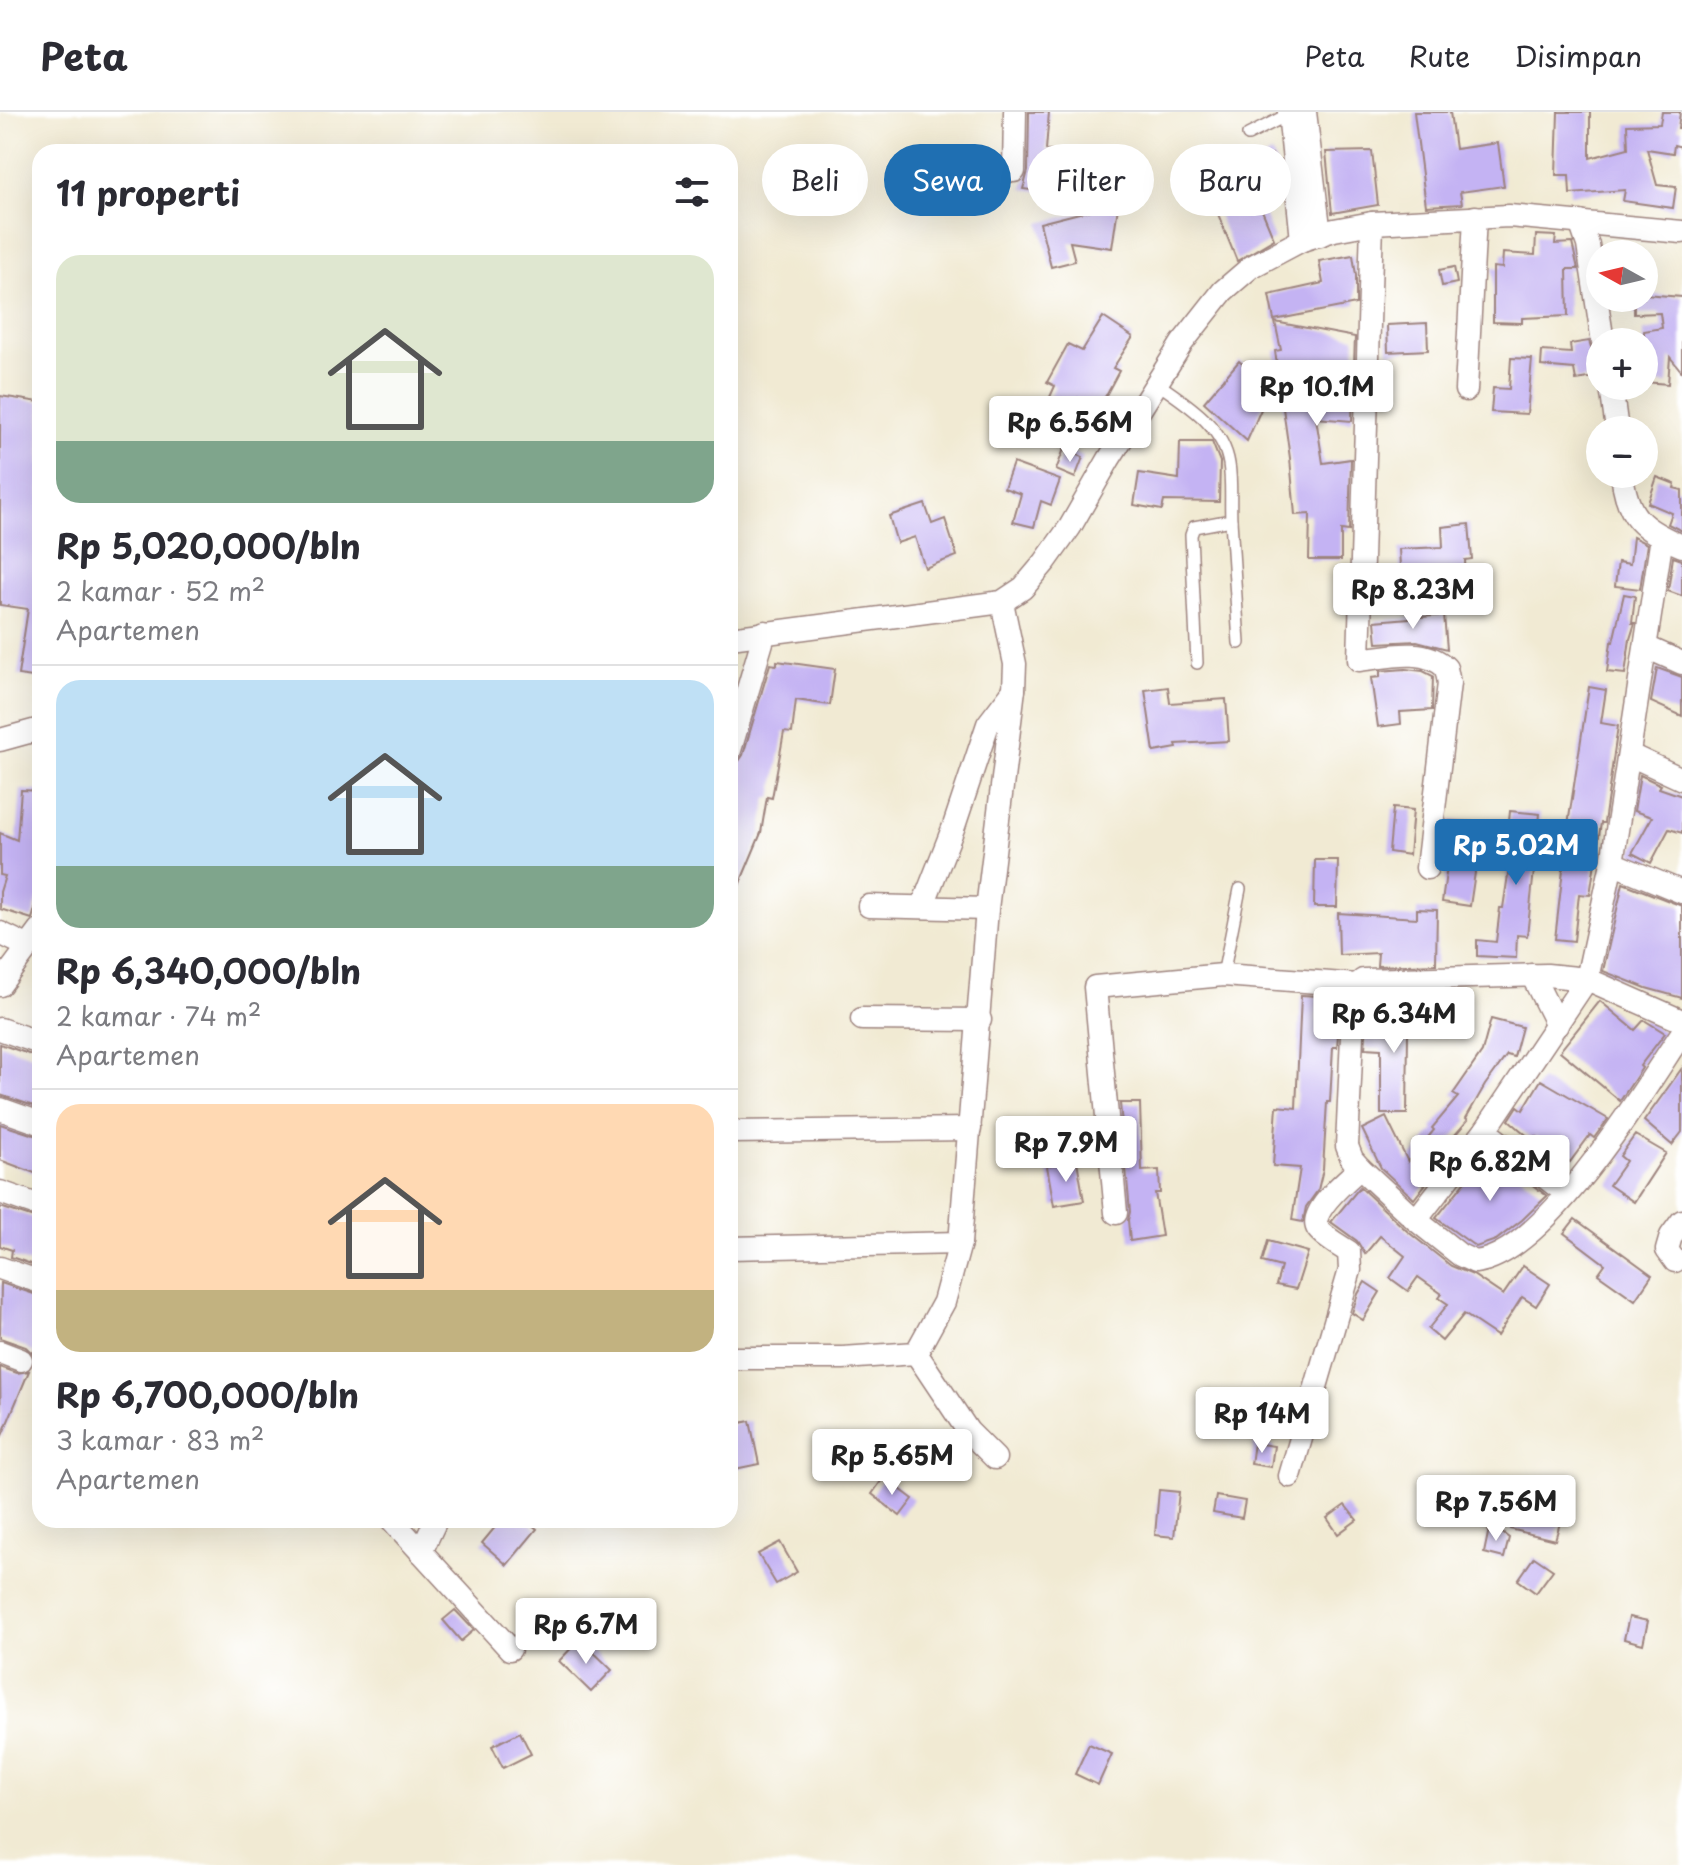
<!DOCTYPE html>
<html lang="id">
<head>
<meta charset="utf-8">
<style>
  body { margin:0; font-family:"Playpen Sans",sans-serif; background:#f2f2f3; color:#2b2b33; height:100vh; display:flex; flex-direction:column; font-size:30px; white-space:nowrap }
  * { box-sizing:border-box; margin:0 }
  p { font-size:26px; color:#7c7c81 }
  .icon { flex:none; width:44px; height:44px; fill:none; stroke:currentColor; stroke-width:2; stroke-linecap:round; stroke-linejoin:round }
  .map { position:relative; flex:1; overflow:hidden }
  .details { position:absolute; left:32px; top:32px; width:706px; height:1384px; display:flex; flex-direction:column; background:#fff; border-radius:24px; box-shadow:0 8px 32px #0002 }
  .details>* { flex:none }
  .guide { position:absolute; left:762px; top:32px; width:760px; height:72px; display:flex; gap:16px }
  .needle { width:52px; rotate:278deg }
  .tools { position:absolute; left:1586px; top:128px; display:grid; gap:16px }
  .tools a { display:grid; place-items:center; width:72px; height:72px; border-radius:50%; background:#fff; box-shadow:0 8px 32px #0002; font-size:40px }
  .price { position:absolute; translate:-50% -68px; padding:0 18px; border-radius:8px; background:#fff; color:#222; font-size:26px; line-height:52px; filter:drop-shadow(0 2px 4px #0008) }
  .price::after { content:''; position:absolute; left:50%; top:48px; width:24px; height:18px; margin-left:-12px; background:inherit; clip-path:polygon(0 0,100% 0,50% 100%) }
  .price.selected { background:#1f6fb2; color:#fff }
  ul { padding:0; list-style:none }
  li { display:grid; align-content:center; gap:16px; height:424px; padding:0 24px }
  li+li { border-top:2px solid #e1e1e2 }
  li span { display:grid; place-items:center; height:248px; border-radius:24px; color:#555 }
  li>.icon { margin-inline-start:auto }
  span .icon { width:144px; height:144px; fill:#fffc; stroke-width:1 }
  li b { font-size:34px }
  h2 { display:flex; justify-content:space-between; align-items:center; height:96px; padding:0 24px; font-size:34px }
  .tag { padding:0 28px; border-radius:36px; background:#fff; box-shadow:0 8px 32px #0002; font-size:28px; line-height:72px }
  .tag.selected { background:#1f6fb2; color:#fff }
  header { display:flex; align-items:center; gap:48px; box-sizing:border-box; height:112px; padding:0 40px; background:#fff; border-bottom:2px solid #e1e1e2 }
  header strong { font-size:38px }
  nav { display:flex; gap:44px; margin-inline-start:auto; font-size:28px }
  .map>svg:first-child { display:block }
</style>
</head>
<body>
<header>
<strong>Peta</strong>
<nav><a>Peta</a><a>Rute</a><a>Disimpan</a></nav>
</header>
<div class="map">
<svg width="1682" height="1753" viewBox="0 0 1682 1753">
  <rect width="100%" height="100%" fill="#fff"/>
  <filter id="ink" filterUnits="userSpaceOnUse"><feTurbulence type="fractalNoise" baseFrequency=".0125" numOctaves="2"/><feDisplacementMap in="SourceGraphic" scale="16" xChannelSelector="R" yChannelSelector="G"/><feConvolveMatrix kernelMatrix="1 2 1 2 8 2 1 2 1" color-interpolation-filters="sRGB"/></filter>
  <filter id="wash" filterUnits="userSpaceOnUse"><feTurbulence type="fractalNoise" baseFrequency=".006" numOctaves="4" result="noise"/><feDisplacementMap in="SourceGraphic" scale="32" xChannelSelector="R" yChannelSelector="G"/><feGaussianBlur stdDeviation="1.8" result="paint"/><feColorMatrix in="noise" values="0 0 0 0 0 0 0 0 0 0 0 0 0 0 0 0 0 1.4 0 .05"/><feComposite in="paint" operator="in"/></filter>
  <g filter="url(#wash)">
    <rect width="100%" height="100%" fill="#f1ead3"/>
    <g id="blocks">
      <g fill="#c4b3f3">
        <path d="M1029 0H1049L1046 38 1087 44 1081 85 1023 77 1028 59Z"/>
        <path d="M1414 0H1450L1455 37 1498 31 1504 74 1460 80 1462 92 1426 94Z"/>
        <path d="M1558 0H1590V46L1628 36 1627 13 1660 12 1662 0H1680L1678 17H1682V35L1674 33 1673 41 1647 37 1657 73 1676 75 1673 96 1623 89 1625 78 1570 82 1569 63H1556Z"/>
        <path d="M1372 39 1378 93 1332 101 1326 40Z"/>
        <path d="M1272 42 1282 67 1254 79 1274 127 1237 149 1214 92 1231 88 1225 63Z"/>
        <path d="M1107 94 1118 95 1112 136 1070 130 1075 149 1051 155 1040 111Z"/>
        <path d="M1536 123 1556 124 1555 132 1572 131 1578 157H1567L1568 204 1522 206V211L1493 210V155L1502 156 1503 141 1535 143Z"/>
        <path d="M1353 143 1356 163V192L1274 208 1269 183 1323 171 1319 149Z"/>
        <path d="M1454 155 1457 171 1442 174 1439 158Z"/>
        <path d="M1644 182 1682 185V260L1670 245 1668 272 1644 270V219L1662 216 1660 201 1634 202V186H1644Z"/>
        <path d="M1103 205 1133 225 1113 256 1119 259 1098 298 1078 286 1059 327 1036 316 1055 274 1047 270 1068 232 1082 239Z"/>
        <path d="M1275 210 1355 225 1352 309 1316 306 1323 351 1351 347 1349 419 1341 418V448H1309L1310 402 1295 403 1290 346 1275 239 1281 238Z"/>
        <path d="M1427 211 1428 238 1388 240 1387 213Z"/>
        <path d="M1589 229 1592 238 1597 243 1600 264 1576 268 1574 257 1541 254 1542 239 1571 241 1570 232Z"/>
        <path d="M1511 246 1532 247 1527 302 1491 300 1493 276 1509 277Z"/>
        <path d="M1239 249 1270 277 1247 329 1204 290Z"/>
        <path d="M0 284 40 290V566L18 563 28 497 0 493Z"/>
        <path d="M1180 330H1212L1220 350 1219 390 1164 389 1162 398 1134 393 1139 361 1179 367Z"/>
        <path d="M1064 337 1083 345 1075 366 1056 358Z"/>
        <path d="M1013 351 1060 368 1051 393 1041 389 1034 415 1013 410 1021 382 1004 376Z"/>
        <path d="M1657 365 1675 372 1674 376 1682 378V419L1668 412 1672 401 1648 391Z"/>
        <path d="M925 392 932 412 945 407 957 444 925 456 915 425 897 431 889 404Z"/>
        <path d="M1469 412 1472 447 1465 448 1466 468 1401 472 1399 437 1443 435 1442 415Z"/>
        <path d="M1633 425 1647 432 1640 477 1615 474 1618 450 1630 452Z"/>
        <path d="M1673 445 1682 448V484L1668 479Z"/>
        <path d="M1624 482 1635 484 1632 511H1635L1630 527 1625 562 1607 560 1611 530H1613Z"/>
        <path d="M1444 503 1447 537 1417 529 1377 531 1375 509Z"/>
        <path d="M777 549 835 557 830 593 796 588 792 621 784 620 772 686 767 685 761 721 730 795V652L739 649 743 643 770 552 777 553Z"/>
        <path d="M1657 556 1682 565V604L1651 590Z"/>
        <path d="M1405 557 1423 559 1433 564 1432 598 1400 600 1401 612 1378 615 1371 566 1380 565V559Z"/>
        <path d="M1168 575 1170 591 1226 587 1229 629 1176 632 1177 636 1154 640 1145 578Z"/>
        <path d="M1589 575 1606 578 1601 611 1618 614 1604 711H1601L1590 783 1579 782 1574 829 1555 827 1569 706Z"/>
        <path d="M1640 663 1661 673 1659 676 1682 684V721L1669 717 1651 751 1632 741 1652 705 1634 699Z"/>
        <path d="M21 678 40 679V780L32 807 0 797V780L5 764 0 763V721L17 728Z"/>
        <path d="M1393 696 1413 698 1409 743 1389 740Z"/>
        <path d="M1510 699 1540 702 1527 824 1517 823 1516 846 1477 844V828L1496 830 1500 796H1503L1513 730H1507Z"/>
        <path d="M1449 709 1478 710 1477 747 1470 794 1442 790 1450 733Z"/>
        <path d="M1315 748H1338L1337 795H1314Z"/>
        <path d="M1623 771 1682 794V886L1646 876 1603 859Z"/>
        <path d="M1417 797 1437 798 1436 852 1377 854 1378 841 1339 843 1338 801 1417 806Z"/>
        <path d="M1301 883 1318 884 1316 909 1339 910 1337 935H1333L1330 990H1327L1323 1057 1318 1078 1306 1095 1303 1110 1292 1108 1300 1056 1273 1054 1277 994 1296 996Z"/>
        <path d="M1600 889 1635 918 1644 908 1665 921 1640 954 1642 956 1620 989 1560 939Z"/>
        <path d="M1392 891 1418 892 1416 922 1408 921 1407 1002H1381V937L1365 936 1367 911 1391 912Z"/>
        <path d="M1491 907 1522 915 1514 945 1507 943 1485 973 1466 1006 1468 1008 1441 1039 1426 1061 1431 1065 1414 1087 1381 1056 1362 1017 1386 1005 1408 1050 1434 1018 1432 1016 1458 985 1453 982 1482 940Z"/>
        <path d="M0 932 40 946V996L0 983Z"/>
        <path d="M1682 956V1020L1672 1033 1644 1009Z"/>
        <path d="M1541 968 1608 1007 1594 1026 1590 1023 1570 1050 1536 1024 1532 1028 1509 1008 1518 994 1523 998Z"/>
        <path d="M1120 991H1140L1142 1059 1159 1058 1160 1081H1155L1162 1124 1130 1129 1128 1108 1130 1100Z"/>
        <path d="M0 1012 40 1025V1063L0 1048Z"/>
        <path d="M1635 1023 1666 1041 1634 1090 1609 1073 1626 1049 1620 1044Z"/>
        <path d="M1489 1040 1547 1084 1522 1108 1496 1128 1476 1135 1436 1106Z"/>
        <path d="M1077 1049 1084 1089 1054 1094 1047 1054Z"/>
        <path d="M1360 1075 1407 1119 1451 1154 1473 1163 1503 1183 1523 1154 1550 1172 1536 1194 1522 1185 1497 1224 1464 1202 1442 1229 1428 1217 1448 1192 1439 1186 1442 1182 1418 1165 1408 1179 1390 1166 1405 1144 1380 1124 1365 1142 1357 1129 1331 1110Z"/>
        <path d="M0 1095 40 1108V1155L11 1145 12 1138 0 1134Z"/>
        <path d="M1575 1107 1652 1163 1635 1188 1598 1162 1605 1152 1564 1121Z"/>
        <path d="M1268 1129 1308 1140 1296 1177 1276 1173 1281 1155 1262 1150Z"/>
        <path d="M1365 1170 1380 1180 1363 1208 1352 1201 1358 1182Z"/>
        <path d="M1 1171 40 1184V1225L33 1242 26 1235 0 1226Z"/>
        <path d="M0 1255 17 1261 29 1259 1 1326Z"/>
        <path d="M750 1309 759 1352 730 1358V1313Z"/>
        <path d="M1254 1331 1274 1334 1271 1355 1251 1352Z"/>
        <path d="M884 1365 913 1387 900 1404 872 1382Z"/>
        <path d="M1159 1378 1179 1380 1174 1425 1155 1423Z"/>
        <path d="M1216 1384 1245 1389 1242 1406 1213 1401Z"/>
        <path d="M1521 1384 1537 1389 1534 1397 1562 1404 1555 1428 1510 1417Z"/>
        <path d="M1345 1393 1357 1408 1338 1422 1327 1406Z"/>
        <path d="M501 1408H526L537 1417 507 1453 482 1431Z"/>
        <path d="M1490 1412 1509 1426 1504 1446 1484 1441Z"/>
        <path d="M780 1430 797 1460 776 1472 758 1442Z"/>
        <path d="M1534 1445 1553 1458 1536 1481 1518 1468Z"/>
        <path d="M455 1498 474 1518 461 1529 443 1508Z"/>
        <path d="M1629 1505 1648 1509 1643 1532 1624 1527Z"/>
        <path d="M580 1527 612 1558 591 1580 559 1549Z"/>
        <path d="M520 1620 531 1642 503 1656 492 1634Z"/>
        <path d="M1089 1632 1112 1642 1098 1673 1075 1662Z"/>
      </g>
    </g>
  </g>
  <g filter="url(#ink)">
    <use href="#blocks" fill-opacity="0" stroke="#9e847f" stroke-width="2"/>
    <g fill="none" stroke-linecap="round" stroke-linejoin="round">
      <defs>
        <g id="service">
          <path d="M1248 23 1289 2"/>
          <path d="M1157 271C1186 292 1223 313 1229 352 1232 370 1230 390 1231 408L1194 415 1191 423 1197 551"/>
          <path d="M1231 408 1239 531"/>
          <path d="M1223 863 1240 777"/>
        </g>
        <g id="minor">
          <path d="M1289 0 1302 128"/>
          <path d="M1305 0 1320 123"/>
          <path d="M1014 59 1015 0"/>
          <path d="M1580 110 1588 133 1603 230"/>
          <path d="M1372 111 1359 548C1387 545 1424 534 1446 556L1449 571 1427 756"/>
          <path d="M1611 274 1617 318"/>
          <path d="M1466 278 1475 105"/>
          <path d="M1622 362C1627 406 1642 417 1682 434"/>
          <path d="M730 526 1002 490 1023 476 1045 450 1070 415 1109 347 1182 231 1223 179 1251 155 1302 128 1334 118 1372 111 1509 104 1682 120"/>
          <path d="M1646 535 1682 551"/>
          <path d="M0 628 40 617"/>
          <path d="M730 638 765 520"/>
          <path d="M1630 643 1682 667"/>
          <path d="M1612 751 1662 425"/>
          <path d="M1682 780 1612 751 1587 867 1682 909"/>
          <path d="M923 793 954 714 988 612 1014 578"/>
          <path d="M869 794 987 797"/>
          <path d="M0 821 29 835"/>
          <path d="M1532 863 1557 913"/>
          <path d="M0 873 40 819"/>
          <path d="M862 907 980 908"/>
          <path d="M0 917 40 931"/>
          <path d="M0 997 40 1011"/>
          <path d="M1485 1019 1567 1082"/>
          <path d="M730 1020 970 1017"/>
          <path d="M0 1080 40 1094"/>
          <path d="M1116 1101 1095 875 1223 863 1357 873"/>
          <path d="M1416 1108 1360 1056 1352 1047 1347 1034 1354 880 1357 873 1363 868 1547 863 1587 867 1485 1019 1416 1108 1460 1143 1475 1150C1545 1143 1644 977 1682 921"/>
          <path d="M730 1136 960 1131"/>
          <path d="M1675 1149 1667 1138 1671 1124 1682 1109"/>
          <path d="M0 1156 40 1170"/>
          <path d="M0 1240 21 1248"/>
          <path d="M916 1241 968 1319 995 1346"/>
          <path d="M730 1246H843L916 1241 944 1190 960 1131 987 797 1014 577 1015 552 1002 490"/>
          <path d="M1290 1364 1350 1158 1349 1140C1340 1134 1325 1126 1318 1117 1307 1100 1349 1066 1360 1056"/>
          <path d="M392 1408 510 1537"/>
          <path d="M421 1440 436 1408"/>
        </g>
      </defs>
      <use href="#service" stroke="#9e847f" stroke-width="14"/>
      <use href="#minor" stroke="#9e847f" stroke-width="25"/>
      <use href="#service" stroke="#fff" stroke-width="11"/>
      <use href="#minor" stroke="#fff" stroke-width="22"/>
    </g>
  </g>
</svg>
<div class="tools">
<a><svg class="needle" viewBox="-14 -14 28 28"><path d="M0-13l5 13h-10z" fill="#e53935"/><path d="M0 13l5-13h-10z" fill="#7c7c81"/></svg></a>
<a>+</a>
<a>−</a>
</div>
<b class="price" style="left:1317px;top:316px">Rp 10.1M</b>
<b class="price" style="left:1070px;top:352px">Rp 6.56M</b>
<b class="price" style="left:1413px;top:519px">Rp 8.23M</b>
<b class="price selected" style="left:1516px;top:775px">Rp 5.02M</b>
<b class="price" style="left:1394px;top:943px">Rp 6.34M</b>
<b class="price" style="left:1066px;top:1072px">Rp 7.9M</b>
<b class="price" style="left:1490px;top:1091px">Rp 6.82M</b>
<b class="price" style="left:1262px;top:1343px">Rp 14M</b>
<b class="price" style="left:892px;top:1385px">Rp 5.65M</b>
<b class="price" style="left:1496px;top:1431px">Rp 7.56M</b>
<b class="price" style="left:586px;top:1554px">Rp 6.7M</b>
<div class="guide">
<a class="tag">Beli</a>
<a class="tag selected">Sewa</a>
<a class="tag">Filter</a>
<a class="tag">Baru</a>
</div>
<section class="details">
<h2>11 properti<svg class="icon" aria-label="filters" viewBox="0 0 24 24"><path d="M4 7h16M4 17h16"/><circle cx="9" cy="7" r="2"/><circle cx="15" cy="17" r="2"/></svg></h2>
<ul>
<li><span style="background:linear-gradient(#dfe7d0 75%,#7fa58c 0)"><svg class="icon" aria-label="home" viewBox="0 0 24 24"><path d="M3 11l9-7 9 7M6 9v11h12V9"/></svg></span><div><b>Rp 5,020,000/bln</b><p>2 kamar · 52 m²</p><p>Apartemen</p></div></li>
<li><span style="background:linear-gradient(#bfe0f5 75%,#7fa58c 0)"><svg class="icon" aria-label="home" viewBox="0 0 24 24"><path d="M3 11l9-7 9 7M6 9v11h12V9"/></svg></span><div><b>Rp 6,340,000/bln</b><p>2 kamar · 74 m²</p><p>Apartemen</p></div></li>
<li><span style="background:linear-gradient(#ffd9b3 75%,#c2b280 0)"><svg class="icon" aria-label="home" viewBox="0 0 24 24"><path d="M3 11l9-7 9 7M6 9v11h12V9"/></svg></span><div><b>Rp 6,700,000/bln</b><p>3 kamar · 83 m²</p><p>Apartemen</p></div></li>
</ul>
</section>
</div>
</body>
</html>
